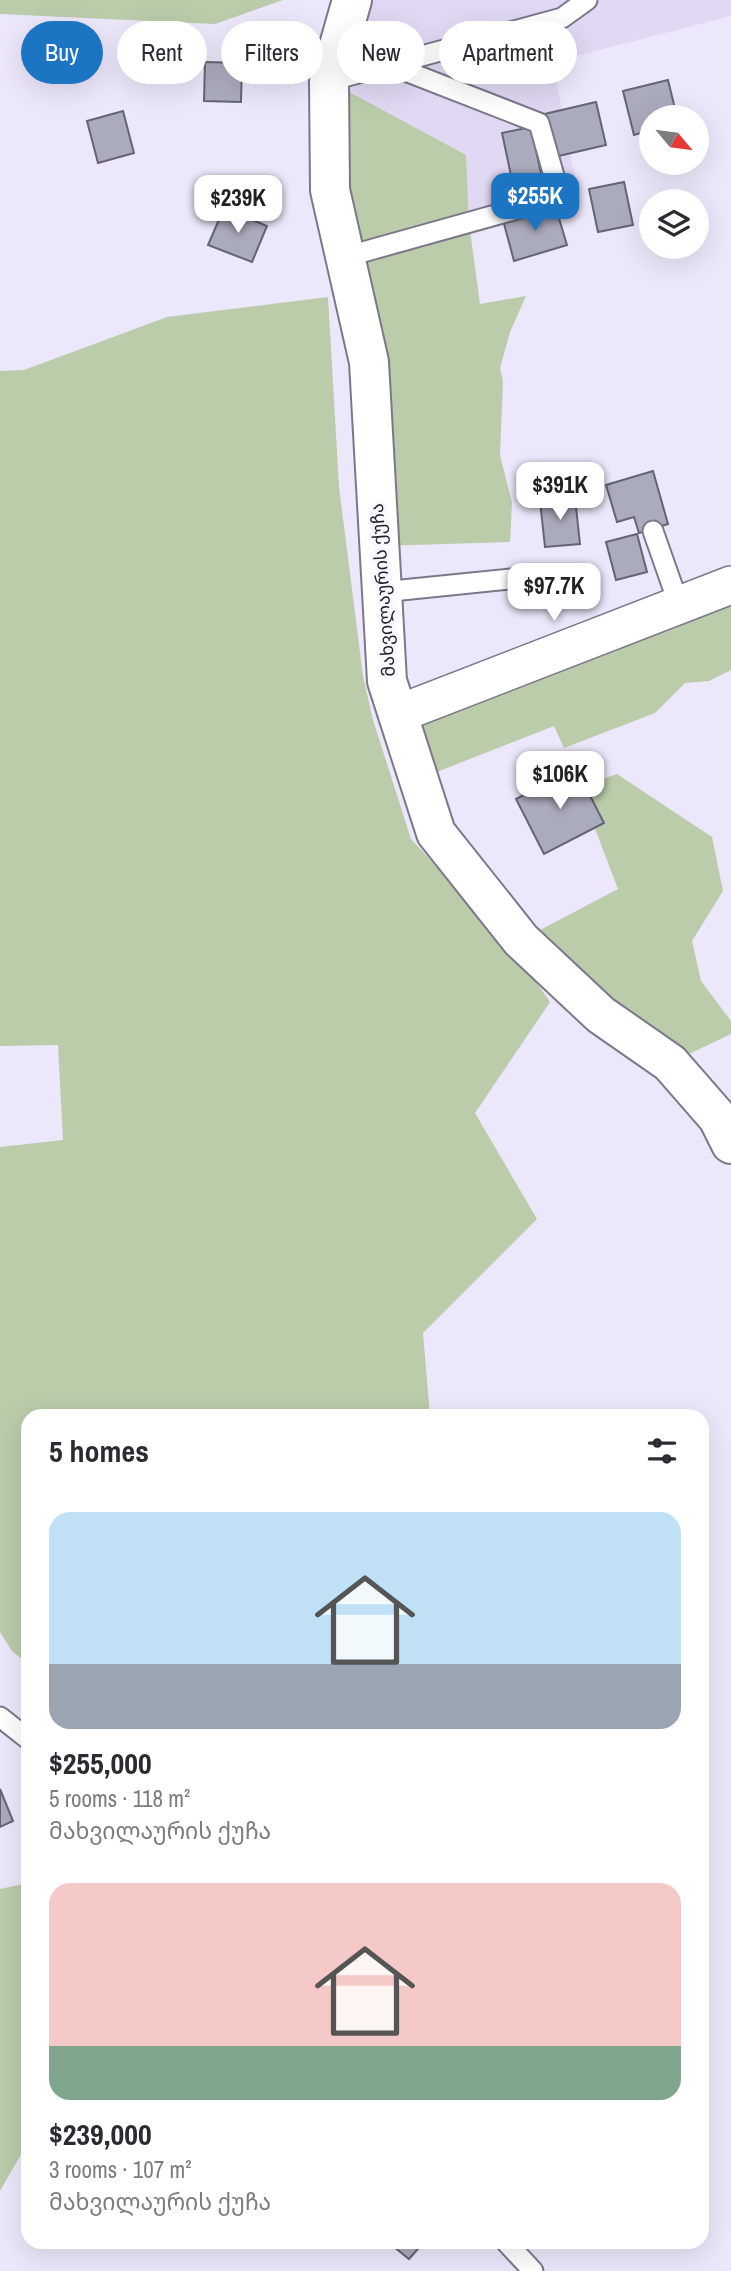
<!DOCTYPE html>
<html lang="en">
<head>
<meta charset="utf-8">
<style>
  body { margin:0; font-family:"Archivo Narrow","Noto Sans Georgian",sans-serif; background:#f2f2f3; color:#2b2b33; height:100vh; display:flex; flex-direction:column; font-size:26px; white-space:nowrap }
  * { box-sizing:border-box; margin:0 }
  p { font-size:23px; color:#7c7c81 }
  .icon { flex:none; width:38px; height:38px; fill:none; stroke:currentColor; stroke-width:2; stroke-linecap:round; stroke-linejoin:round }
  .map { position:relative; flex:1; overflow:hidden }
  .panel { position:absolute; left:21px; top:1409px; width:688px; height:840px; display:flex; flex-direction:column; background:#fff; border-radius:21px; box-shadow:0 7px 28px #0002 }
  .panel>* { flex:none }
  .top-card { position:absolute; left:21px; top:21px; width:690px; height:63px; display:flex; gap:14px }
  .needle { width:46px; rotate:119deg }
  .controls { position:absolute; left:639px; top:105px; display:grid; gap:14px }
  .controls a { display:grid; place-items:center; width:70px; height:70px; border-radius:50%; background:#fff; box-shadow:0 7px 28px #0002; font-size:35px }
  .price { position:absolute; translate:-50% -60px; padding:0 16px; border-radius:14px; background:#fff; color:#222; font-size:23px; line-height:46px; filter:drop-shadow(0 2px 4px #0008) }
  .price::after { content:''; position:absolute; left:50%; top:42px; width:21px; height:16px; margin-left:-10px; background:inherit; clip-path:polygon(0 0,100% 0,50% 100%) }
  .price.selected { background:#1c75c3; color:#fff }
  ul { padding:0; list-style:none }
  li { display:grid; align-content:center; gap:14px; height:371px; padding:0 28px }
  li span { display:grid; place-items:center; height:217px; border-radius:21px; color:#555 }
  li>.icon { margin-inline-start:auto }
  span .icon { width:126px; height:126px; fill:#fffc; stroke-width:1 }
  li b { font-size:30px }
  h2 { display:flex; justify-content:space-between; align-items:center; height:84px; padding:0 28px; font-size:30px }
  .chip { padding:0 24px; border-radius:32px; background:#fff; box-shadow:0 7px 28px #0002; font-size:24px; line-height:63px }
  .chip.selected { background:#1c75c3; color:#fff }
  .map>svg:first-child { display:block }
</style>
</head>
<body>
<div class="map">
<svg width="731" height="2271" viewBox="0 0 731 2271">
  <rect width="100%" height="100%" fill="#ede7fb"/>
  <path fill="#e1d9f4" d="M352 0H731V16L553 62 578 194 560 197 469 223 329 81Z"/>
  <g fill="#baccaa">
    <path d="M0 0H283L215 24 0 14Z"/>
    <path d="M329 81 466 155 469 223 480 304 526 296 510 332 500 368 503 381 500 455 512 503 510 542 379 546Z"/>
    <path d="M328 297 339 487 363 676 373 720 411 839 516 952 550 1002 475 1113 537 1219 423 1333 430 1416H28V1664L12 1651 0 1632V1147L63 1140 58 1045 0 1046V371L24 370 167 317Z"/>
    <path d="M731 585V670L709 681 685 683 655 713 564 748 554 726 419 779 398 714Z"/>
    <path d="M617 774 712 837 723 891 692 941 701 981 731 1021V1034L670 1063 521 940 618 889 579 787Z"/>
    <path d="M28 1883V2142L0 2191V1889Z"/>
  </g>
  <g fill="#ababbe" stroke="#646475" stroke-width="2">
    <path d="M205 62 242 63 241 102 204 101Z"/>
    <path d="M668 80 677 117H651V130L634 135 623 91Z"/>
    <path d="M596 102 606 145 550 158 540 115Z"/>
    <path d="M123 111 134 153 98 163 87 121Z"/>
    <path d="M531 127 541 174 512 180 502 133Z"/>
    <path d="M624 182 633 225 598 232 589 189Z"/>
    <path d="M555 205 567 245 514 261 503 220Z"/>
    <path d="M224 208 267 226 252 262 208 245Z"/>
    <path d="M653 471 668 524 639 533 634 517 617 522 606 485Z"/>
    <path d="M575 498 580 544 545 547 540 501Z"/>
    <path d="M637 534 647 572 616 580 606 542Z"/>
    <path d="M576 768 604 823 544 854 516 799Z"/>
    <path d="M0 1789 13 1821 0 1827Z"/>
    <path d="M388 2242H424L409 2259Z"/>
  </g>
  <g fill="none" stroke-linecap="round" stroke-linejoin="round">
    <defs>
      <g id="lane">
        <path d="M329 81 562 18 587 0"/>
        <path d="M345 257 560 197 539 123 390 65"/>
        <path d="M653 531 679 605"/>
        <path d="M382 592 530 577"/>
        <path d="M0 1717 28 1739"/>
        <path d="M506 2242 533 2271"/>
      </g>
      <path id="street" d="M398 714 731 585"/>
      <path id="secondary" d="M352 0 329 81 330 190 369 362 387 681 436 833 521 940 601 1015 670 1063 718 1118 731 1144"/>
    </defs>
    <use href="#lane" stroke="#7c7789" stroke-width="23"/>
    <use href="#street" stroke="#7c7789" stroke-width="40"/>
    <use href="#secondary" stroke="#7c7789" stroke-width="42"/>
    <use href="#lane" stroke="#fff" stroke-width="19"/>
    <use href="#street" stroke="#fff" stroke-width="37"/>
    <use href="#secondary" stroke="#fff" stroke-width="38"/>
  </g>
  <g text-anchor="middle" stroke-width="7" stroke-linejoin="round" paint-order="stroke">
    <g font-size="18" fill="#242229" stroke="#f9f6ff">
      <text transform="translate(383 590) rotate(-94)" y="6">მახვილაურის ქუჩა</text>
    </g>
  </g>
</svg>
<div class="controls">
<a><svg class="needle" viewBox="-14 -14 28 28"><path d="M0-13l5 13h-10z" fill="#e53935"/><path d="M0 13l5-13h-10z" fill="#7c7c81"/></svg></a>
<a><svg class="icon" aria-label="layers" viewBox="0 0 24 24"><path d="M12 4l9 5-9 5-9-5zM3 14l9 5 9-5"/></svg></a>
</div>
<b class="price selected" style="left:535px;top:233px">$255K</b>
<b class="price" style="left:238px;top:235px">$239K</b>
<b class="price" style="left:560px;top:522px">$391K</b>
<b class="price" style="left:554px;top:623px">$97.7K</b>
<b class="price" style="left:560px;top:811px">$106K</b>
<div class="top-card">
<a class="chip selected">Buy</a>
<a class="chip">Rent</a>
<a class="chip">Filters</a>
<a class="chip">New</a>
<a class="chip">Apartment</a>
</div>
<section class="panel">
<h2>5 homes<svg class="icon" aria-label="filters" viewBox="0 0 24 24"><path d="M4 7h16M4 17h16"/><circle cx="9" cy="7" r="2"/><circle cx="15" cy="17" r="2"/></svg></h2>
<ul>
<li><span style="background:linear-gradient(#bfe0f5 70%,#9aa5b1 0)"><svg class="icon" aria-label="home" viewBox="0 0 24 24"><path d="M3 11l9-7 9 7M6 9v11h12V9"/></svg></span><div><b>$255,000</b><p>5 rooms · 118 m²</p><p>მახვილაურის ქუჩა</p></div></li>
<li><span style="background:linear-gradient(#f6c9c9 75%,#7fa58c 0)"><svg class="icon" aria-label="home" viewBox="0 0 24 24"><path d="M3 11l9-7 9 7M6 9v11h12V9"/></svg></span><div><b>$239,000</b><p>3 rooms · 107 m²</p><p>მახვილაურის ქუჩა</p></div></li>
</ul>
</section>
</div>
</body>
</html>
